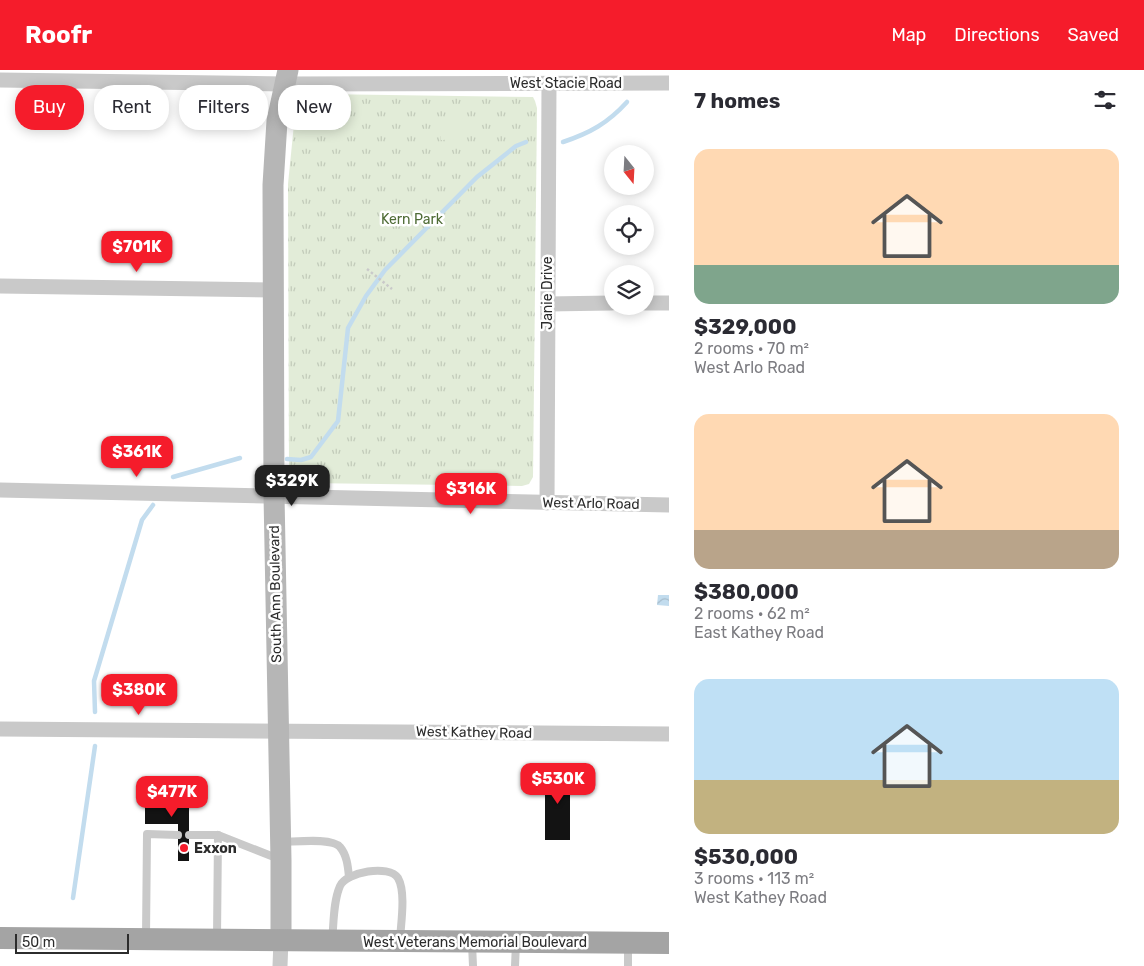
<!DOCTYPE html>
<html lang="en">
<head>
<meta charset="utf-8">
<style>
  body { margin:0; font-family:Rubik,sans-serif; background:#f7f7f7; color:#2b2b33; height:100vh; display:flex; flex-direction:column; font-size:19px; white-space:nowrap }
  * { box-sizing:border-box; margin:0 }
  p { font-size:16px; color:#7c7c81 }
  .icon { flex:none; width:28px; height:28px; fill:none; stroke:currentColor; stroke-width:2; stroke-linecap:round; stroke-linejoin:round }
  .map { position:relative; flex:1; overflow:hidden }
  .side { display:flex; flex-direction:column; background:#fff; width:475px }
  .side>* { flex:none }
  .hud { position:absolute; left:15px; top:15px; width:475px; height:45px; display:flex; gap:10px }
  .needle { width:32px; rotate:162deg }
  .buttons { position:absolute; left:604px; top:75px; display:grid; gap:10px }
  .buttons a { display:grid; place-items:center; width:50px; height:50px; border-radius:50%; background:#fff; box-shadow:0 2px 12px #0003; font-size:25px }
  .scale { position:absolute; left:15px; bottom:12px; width:114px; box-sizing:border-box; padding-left:5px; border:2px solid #2c2c2c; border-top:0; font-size:14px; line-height:18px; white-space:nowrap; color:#2c2c2c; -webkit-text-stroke:4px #fff; paint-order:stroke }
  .price { position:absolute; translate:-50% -42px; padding:0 11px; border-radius:10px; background:#f51c2b; color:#fff; font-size:16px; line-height:32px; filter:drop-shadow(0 1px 2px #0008) }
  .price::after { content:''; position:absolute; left:50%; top:30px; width:15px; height:11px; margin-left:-8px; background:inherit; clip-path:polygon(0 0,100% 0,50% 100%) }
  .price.active { background:#222; color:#fff }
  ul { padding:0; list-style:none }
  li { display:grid; align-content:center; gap:10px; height:265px; padding:0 25px }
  li span { display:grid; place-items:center; height:155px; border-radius:15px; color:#555 }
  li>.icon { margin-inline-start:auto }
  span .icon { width:90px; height:90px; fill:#fffc; stroke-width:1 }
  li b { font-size:21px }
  h2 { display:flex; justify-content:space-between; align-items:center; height:60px; padding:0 25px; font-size:21px }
  .chip { padding:0 18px; border-radius:20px; background:#fff; box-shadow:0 2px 12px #0003; font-size:18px; line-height:45px }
  .chip.active { background:#f51c2b; color:#fff }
  header { display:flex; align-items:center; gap:30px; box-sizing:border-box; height:70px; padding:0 25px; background:#f51c2b; color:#fff }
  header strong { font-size:24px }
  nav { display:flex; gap:28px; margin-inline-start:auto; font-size:18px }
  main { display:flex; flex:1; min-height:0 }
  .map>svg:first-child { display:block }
</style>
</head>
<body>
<header>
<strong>Roofr</strong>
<nav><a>Map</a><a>Directions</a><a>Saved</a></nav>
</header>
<main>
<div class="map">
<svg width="669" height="896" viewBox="0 0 669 896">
  <defs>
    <pattern id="park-tufts" width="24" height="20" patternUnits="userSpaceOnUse" patternTransform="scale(1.25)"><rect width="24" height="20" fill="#e2ecd8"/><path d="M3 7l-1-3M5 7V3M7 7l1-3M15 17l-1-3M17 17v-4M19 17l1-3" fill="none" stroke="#c2cbba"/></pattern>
    <pattern id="water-waves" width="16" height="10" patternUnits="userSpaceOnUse" patternTransform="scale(1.25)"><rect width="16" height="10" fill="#c2dcee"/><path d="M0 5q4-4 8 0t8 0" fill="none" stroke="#a7bdcc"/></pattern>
  </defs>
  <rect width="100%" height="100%" fill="#fff"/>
  <path fill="url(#park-tufts)" d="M319 24 533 27 535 31 537 38 533 407 529 414 522 416 306 413 296 409 289 398 288 114 296 34 307 27Z"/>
  <path fill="#e2ecd8" d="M440 48H462L463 69 441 70Z"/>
  <path fill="url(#water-waves)" d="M658 525H669V536L657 535Z"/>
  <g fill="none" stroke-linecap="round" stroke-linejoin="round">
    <g stroke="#c2dcee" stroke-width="4.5">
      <path d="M563 72C590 63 608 53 627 32"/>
      <path d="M287 389 301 390 311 387 338 351 348 258 366 226 385 200 477 107 516 76 526 72"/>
      <path d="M173 407 240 388"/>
      <path d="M95 642 94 611 142 450 153 435"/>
      <path d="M73 828 95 676"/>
    </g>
  </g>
  <g fill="#131313">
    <rect x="545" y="700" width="25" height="70"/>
    <path d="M158 723H189V791H178V754H145V733H158Z"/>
  </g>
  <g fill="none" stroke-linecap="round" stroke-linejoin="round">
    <path stroke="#c9c9c9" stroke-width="2.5" stroke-dasharray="2.5 2.5" stroke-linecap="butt" d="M367 199 392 219"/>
    <g stroke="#c9c9c9" stroke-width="8">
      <path d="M189 765H218L217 867"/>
      <path d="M218 765 279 789"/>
      <path d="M281 772C294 772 332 767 340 777 347 785 348 797 349 807"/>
      <path d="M146 866 147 764 178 765"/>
      <path d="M332 870C334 853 333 832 340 816 346 802 389 794 398 808 406 822 401 853 400 869"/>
      <path d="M472 874 473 896"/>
      <path d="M515 896 516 873"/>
      <path d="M628 896V874"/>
    </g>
    <g stroke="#c9c9c9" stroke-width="15">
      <path d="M0 10 284 14 669 13"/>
      <path d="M0 216 274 220"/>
      <path d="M645 233H669"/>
      <path d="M547 234 612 233"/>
      <path d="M0 420 669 435"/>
      <path d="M547 433 549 13"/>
      <path d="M0 659 669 664"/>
      <path d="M280 896 281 870"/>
    </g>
    <path stroke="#b6b6b6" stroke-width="21" d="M281 870V790L274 425 273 115 277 51 288 0"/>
    <path stroke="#a4a4a4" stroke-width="22" d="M0 868 669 873"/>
  </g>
  <circle fill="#f51c2b" stroke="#fff" stroke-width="2" cx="184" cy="778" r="5"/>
  <g text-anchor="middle" stroke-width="5" stroke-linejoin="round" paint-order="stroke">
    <g font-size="14" fill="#2c2c2c" stroke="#fff">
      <text x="566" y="18">West Stacie Road</text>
      <text transform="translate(547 223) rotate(-90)" y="5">Janie Drive</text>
      <text transform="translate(591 433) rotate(1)" y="5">West Arlo Road</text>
      <text transform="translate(275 524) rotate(-91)" y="5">South Ann Boulevard</text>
      <text transform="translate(474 662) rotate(1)" y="5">West Kathey Road</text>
      <text x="475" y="877">West Veterans Memorial Boulevard</text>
    </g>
    <g font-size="14" fill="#4f6c36" stroke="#fff">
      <text x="412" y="154">Kern Park</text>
    </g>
    <g font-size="14" font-weight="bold" fill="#2c2c2c" stroke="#fff" text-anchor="start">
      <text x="194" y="783">Exxon</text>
    </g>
  </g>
</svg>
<div class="buttons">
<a><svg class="needle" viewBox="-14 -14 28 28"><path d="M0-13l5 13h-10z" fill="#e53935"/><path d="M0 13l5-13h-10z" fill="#7c7c81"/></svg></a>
<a><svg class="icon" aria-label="locate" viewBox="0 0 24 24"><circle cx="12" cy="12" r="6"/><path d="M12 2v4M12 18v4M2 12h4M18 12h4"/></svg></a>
<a><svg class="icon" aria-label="layers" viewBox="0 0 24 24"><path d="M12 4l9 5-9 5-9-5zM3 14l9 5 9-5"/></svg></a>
</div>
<div class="scale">50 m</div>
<b class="price" style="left:137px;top:203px">$701K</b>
<b class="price" style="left:137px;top:408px">$361K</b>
<b class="price active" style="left:292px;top:437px">$329K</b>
<b class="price" style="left:471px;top:445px">$316K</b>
<b class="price" style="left:139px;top:646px">$380K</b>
<b class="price" style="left:558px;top:735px">$530K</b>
<b class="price" style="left:172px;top:748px">$477K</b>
<div class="hud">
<a class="chip active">Buy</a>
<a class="chip">Rent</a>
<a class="chip">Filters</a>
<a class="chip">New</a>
</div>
</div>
<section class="side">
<h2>7 homes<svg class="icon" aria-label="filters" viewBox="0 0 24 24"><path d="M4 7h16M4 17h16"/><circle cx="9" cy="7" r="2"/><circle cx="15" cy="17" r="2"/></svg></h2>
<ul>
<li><span style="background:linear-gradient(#ffd9b3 75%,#7fa58c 0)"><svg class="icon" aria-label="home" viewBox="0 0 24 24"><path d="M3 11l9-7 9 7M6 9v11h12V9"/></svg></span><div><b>$329,000</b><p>2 rooms · 70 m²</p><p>West Arlo Road</p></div></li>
<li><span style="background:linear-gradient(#ffd9b3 75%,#b9a48a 0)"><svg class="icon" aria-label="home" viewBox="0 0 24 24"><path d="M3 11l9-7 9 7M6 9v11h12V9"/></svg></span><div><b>$380,000</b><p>2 rooms · 62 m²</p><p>East Kathey Road</p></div></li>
<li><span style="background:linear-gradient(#bfe0f5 65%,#c2b280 0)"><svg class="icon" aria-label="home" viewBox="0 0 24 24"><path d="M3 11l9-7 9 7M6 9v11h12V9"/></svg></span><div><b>$530,000</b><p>3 rooms · 113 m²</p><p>West Kathey Road</p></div></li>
</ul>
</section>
</main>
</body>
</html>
